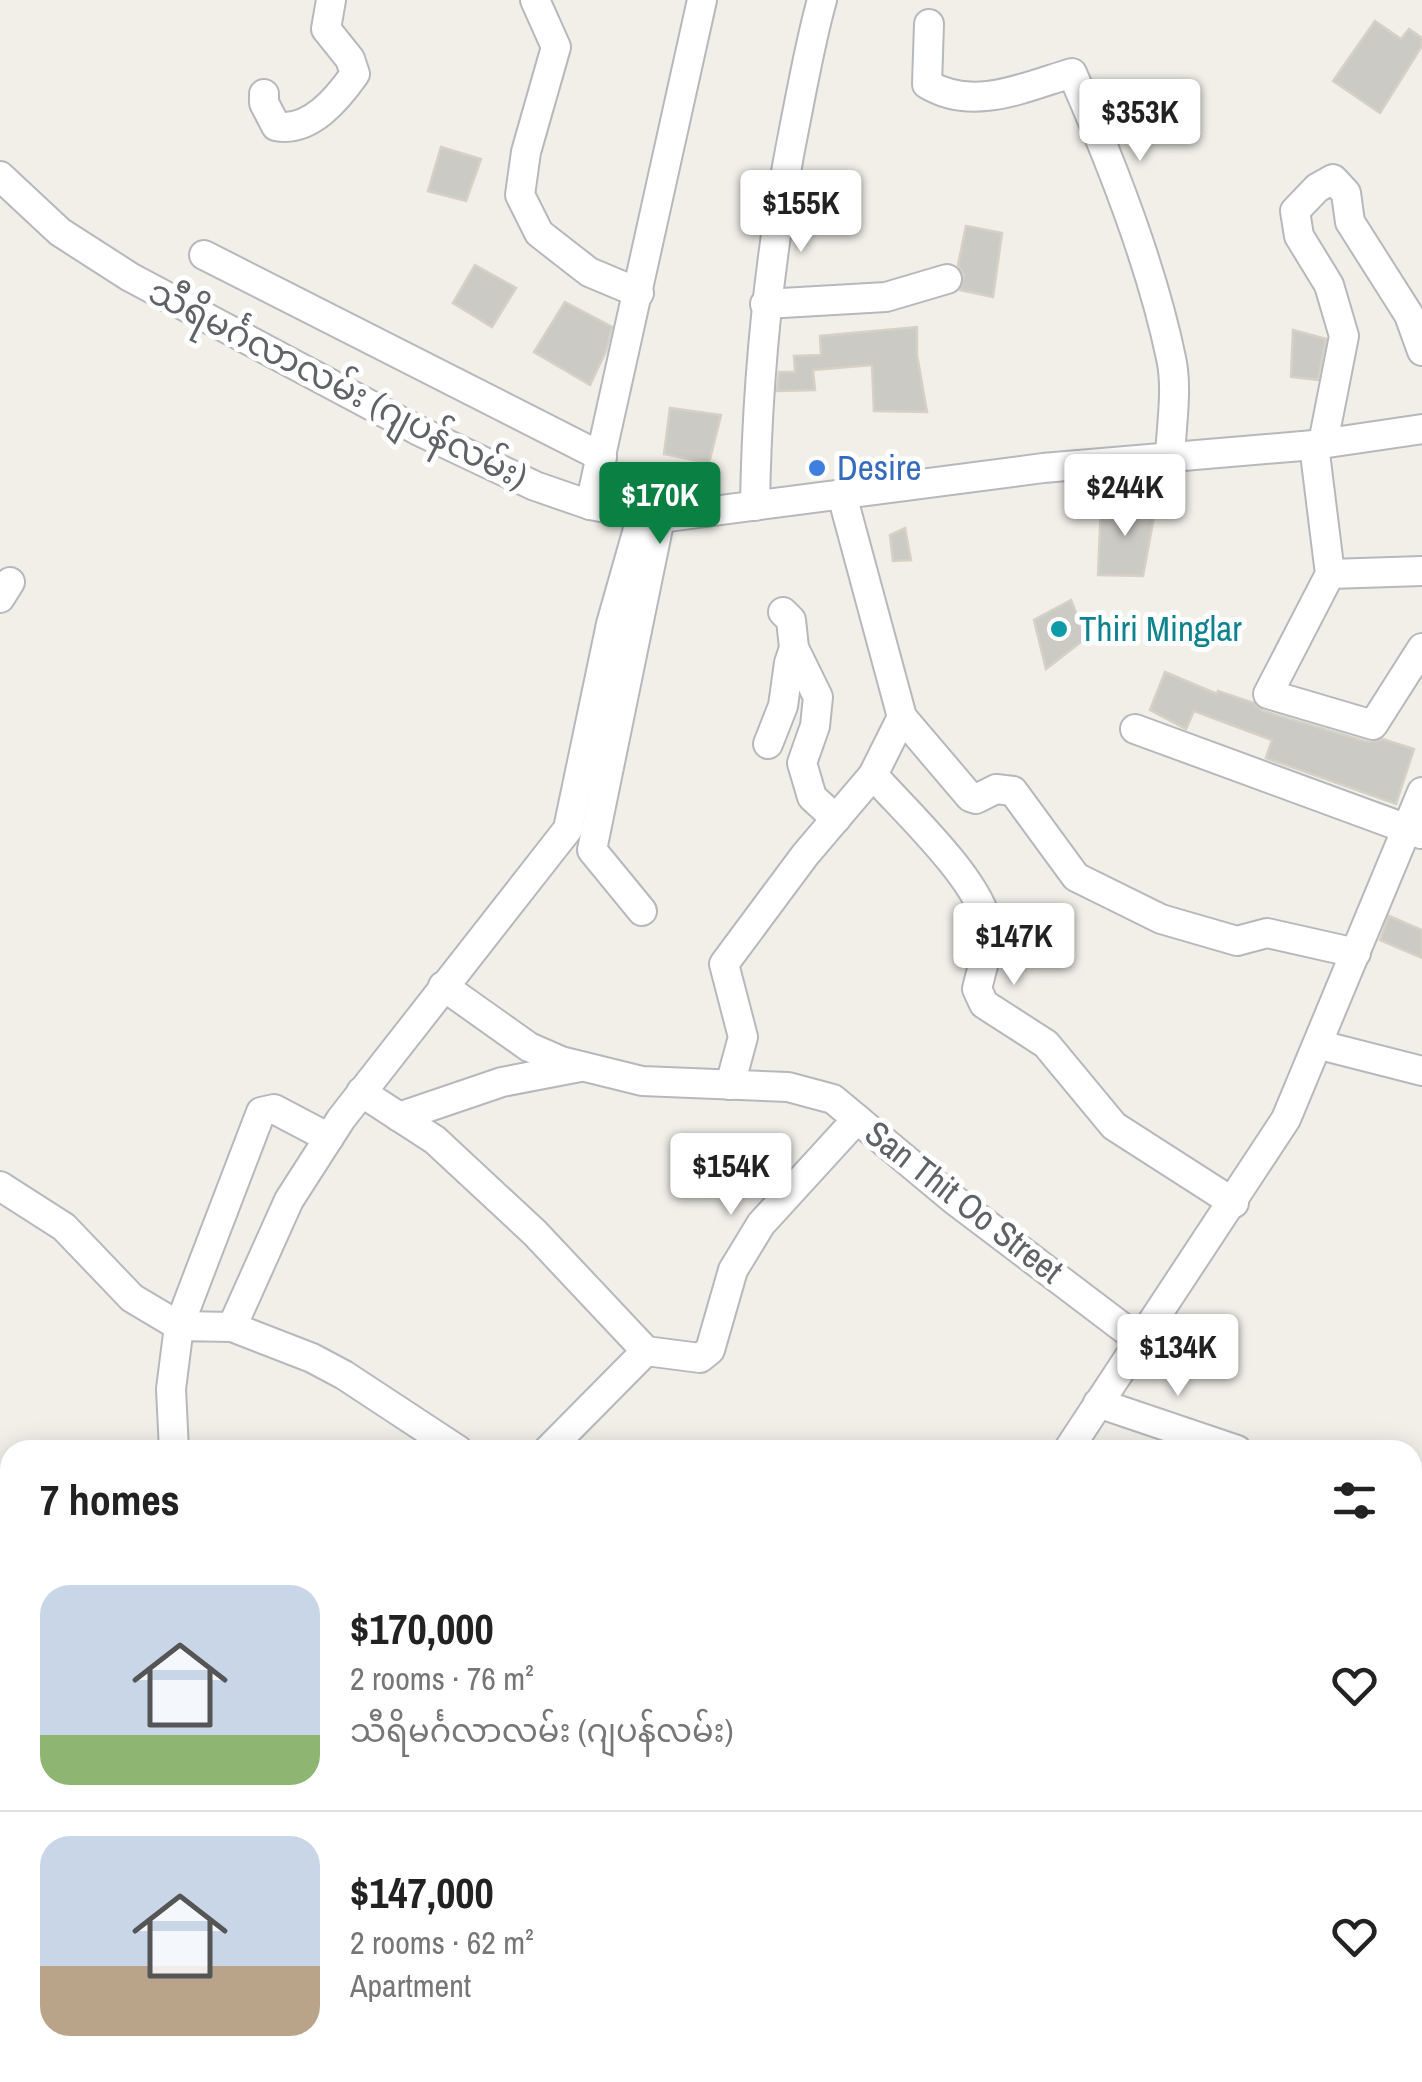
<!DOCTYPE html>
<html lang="en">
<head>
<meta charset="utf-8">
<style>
  body { margin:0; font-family:"Archivo Narrow","Noto Sans Myanmar",sans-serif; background:#f2f2f2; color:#222; height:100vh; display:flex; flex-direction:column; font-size:38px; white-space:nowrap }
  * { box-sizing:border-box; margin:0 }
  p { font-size:32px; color:#767676 }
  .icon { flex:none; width:55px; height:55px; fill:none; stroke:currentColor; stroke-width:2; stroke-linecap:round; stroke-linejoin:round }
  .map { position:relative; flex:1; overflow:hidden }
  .panel { position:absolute; left:0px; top:1440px; width:1422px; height:642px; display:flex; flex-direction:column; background:#fff; border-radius:30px 30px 0 0; box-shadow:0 5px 25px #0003 }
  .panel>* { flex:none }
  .price { position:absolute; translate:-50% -85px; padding:0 22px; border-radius:10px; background:#fff; color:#222; font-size:32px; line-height:65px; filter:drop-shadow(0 2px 5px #0008) }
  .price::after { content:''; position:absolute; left:50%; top:60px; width:30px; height:22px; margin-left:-15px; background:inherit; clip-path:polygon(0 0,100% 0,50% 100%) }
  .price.selected { background:#0b8043; color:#fff }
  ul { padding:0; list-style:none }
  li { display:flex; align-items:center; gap:30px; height:250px; padding:0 40px }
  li+li { border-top:2px solid #e0e0e0 }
  li span { display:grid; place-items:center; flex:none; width:280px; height:200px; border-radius:30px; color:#555 }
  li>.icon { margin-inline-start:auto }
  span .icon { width:120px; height:120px; fill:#fffc; stroke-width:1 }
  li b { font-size:42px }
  h2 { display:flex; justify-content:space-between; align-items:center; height:120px; padding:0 40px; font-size:42px }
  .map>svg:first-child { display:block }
</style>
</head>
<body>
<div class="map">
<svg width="1422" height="2082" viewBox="0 0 1422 2082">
  <rect width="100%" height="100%" fill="#f1efe8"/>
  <path fill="#c5e8c5" d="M0 1685 10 1754V2072L95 2073 99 2082H0Z"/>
  <g fill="#cccac5" stroke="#d6d1c6" stroke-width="2.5">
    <path d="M1375 21 1401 39 1409 29 1422 38V46L1380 113 1333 81Z"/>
    <path d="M441 147 481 159 466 201 428 191Z"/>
    <path d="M966 226 1002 233 993 297 960 290 964 275 958 265Z"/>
    <path d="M475 265 516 288 492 327 453 303Z"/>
    <path d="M565 302 612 327 606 351 590 385 534 352Z"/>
    <path d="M917 327V355L927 412 874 411 872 365 813 370 815 390 777 391 779 372H795L794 356 821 355 820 336Z"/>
    <path d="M1293 330 1326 339 1318 380 1291 377Z"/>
    <path d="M670 408 721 415 709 463 664 454Z"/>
    <path d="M1101 504 1156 506 1143 576 1098 575Z"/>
    <path d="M905 528 911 560 893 561 890 535Z"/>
    <path d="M1071 600 1086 638 1046 669 1034 620Z"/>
    <path d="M1165 672 1217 694 1218 691 1254 703 1263 711 1368 742 1383 739 1414 749 1396 804 1266 758 1272 740 1194 711 1186 729 1150 710Z"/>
    <path d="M1389 916 1422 930V958L1380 940Z"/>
  </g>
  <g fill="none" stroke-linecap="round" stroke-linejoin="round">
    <defs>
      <g id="minor">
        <path d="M535 0 556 47 526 152 520 195 539 233 589 272 639 293"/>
        <path d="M929 24 927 84C973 112 1025 87 1072 73 1110 159 1152 266 1171 358 1178 389 1171 427 1170 458"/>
        <path d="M264 94V103L276 126C310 133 338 98 355 74L350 59 326 29 331 0"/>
        <path d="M0 176 60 232 130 277 417 430 535 486 590 505 660 518 1043 468 1314 445 1422 429"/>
        <path d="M204 255 602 457"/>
        <path d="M765 304 886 297 947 279"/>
        <path d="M1323 443 1344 336 1329 285 1299 236 1295 211 1317 188 1333 179 1346 193 1350 222 1409 315 1422 351"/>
        <path d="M1314 445 1330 574 1268 694 1373 725 1422 648"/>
        <path d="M842 495 902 717 970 797 976 799 996 789 1013 791 1076 877 1161 919 1237 941 1267 933 1356 953"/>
        <path d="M590 505 702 0"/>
        <path d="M755 506C757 375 770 247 796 119 804 79 811 39 822 0"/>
        <path d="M1330 574 1422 571"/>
        <path d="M0 598 10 582"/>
        <path d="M783 612 791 620 794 648 818 697 815 726 802 763 812 797 836 819"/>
        <path d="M902 717 873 775C905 811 982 882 988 928 990 946 981 971 977 989L984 1004 1046 1044 1114 1126 1234 1203"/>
        <path d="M1135 729 1421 834"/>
        <path d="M768 744 783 706 789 663 794 648"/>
        <path d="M642 911 592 850 660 518"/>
        <path d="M443 986 529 1047 561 1061 642 1081 788 1087 833 1099 953 1199 1139 1340"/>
        <path d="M1320 1045 1422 1071"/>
        <path d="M730 1085 743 1037 724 964 805 855 873 775"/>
        <path d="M361 1092 435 1140 535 1233 646 1351 700 1358 710 1350 733 1270 761 1224 857 1119"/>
        <path d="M399 1117 502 1082 580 1067"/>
        <path d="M0 1186 64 1227 132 1298 179 1326 261 1112 274 1109 329 1138"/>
        <path d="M232 1327 312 1358 344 1375 458 1450"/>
        <path d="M1098 1403 1237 1450"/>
        <path d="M174 1450 171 1389 179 1326 232 1327 289 1200 341 1119 568 829 611 624 642 515"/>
        <path d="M548 1450 646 1351"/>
        <path d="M1068 1450 1286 1119 1422 792"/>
        <path d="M1412 1913 1422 1917"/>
        <path d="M140 2082 142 2072"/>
      </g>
    </defs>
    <use href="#minor" stroke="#b5b8bc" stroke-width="32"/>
    <use href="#minor" stroke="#fff" stroke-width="28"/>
  </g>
  <circle fill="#3f7fe0" stroke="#fff" stroke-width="4" cx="817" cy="468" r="10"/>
  <circle fill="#0f9aa8" stroke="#fff" stroke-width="4" cx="1059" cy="629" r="10"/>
  <g text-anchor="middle" stroke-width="10" stroke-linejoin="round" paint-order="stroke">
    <g font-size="35" fill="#5f6368" stroke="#fff">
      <text transform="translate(338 384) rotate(27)" y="12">သီရိမင်္ဂလာလမ်း (ဂျပန်လမ်း)</text>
      <text transform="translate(964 1202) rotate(38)" y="12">San Thit Oo Street</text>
    </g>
    <g font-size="35" fill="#366cbe" stroke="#fff" text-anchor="start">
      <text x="837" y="480">Desire</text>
    </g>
    <g font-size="35" fill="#0d838f" stroke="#fff" text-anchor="start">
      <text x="1079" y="641">Thiri Minglar</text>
    </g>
  </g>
</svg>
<b class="price" style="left:1140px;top:164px">$353K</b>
<b class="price" style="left:801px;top:255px">$155K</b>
<b class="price" style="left:1125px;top:539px">$244K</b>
<b class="price selected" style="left:660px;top:547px">$170K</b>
<b class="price" style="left:1014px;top:988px">$147K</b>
<b class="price" style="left:731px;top:1218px">$154K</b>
<b class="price" style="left:1178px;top:1399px">$134K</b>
<section class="panel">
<h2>7 homes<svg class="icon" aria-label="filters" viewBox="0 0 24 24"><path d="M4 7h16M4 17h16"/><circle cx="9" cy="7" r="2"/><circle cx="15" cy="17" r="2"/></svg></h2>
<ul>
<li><span style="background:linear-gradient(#c9d6e8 75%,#8fb573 0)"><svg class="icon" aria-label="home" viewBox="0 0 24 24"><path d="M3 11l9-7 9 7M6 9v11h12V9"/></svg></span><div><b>$170,000</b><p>2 rooms · 76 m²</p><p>သီရိမင်္ဂလာလမ်း (ဂျပန်လမ်း)</p></div><svg class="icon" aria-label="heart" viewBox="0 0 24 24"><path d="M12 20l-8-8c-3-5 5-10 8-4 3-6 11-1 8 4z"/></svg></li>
<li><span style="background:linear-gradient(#c9d6e8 65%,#b9a48a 0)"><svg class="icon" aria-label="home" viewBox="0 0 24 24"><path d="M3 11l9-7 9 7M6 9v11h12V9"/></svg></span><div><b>$147,000</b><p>2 rooms · 62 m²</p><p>Apartment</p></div><svg class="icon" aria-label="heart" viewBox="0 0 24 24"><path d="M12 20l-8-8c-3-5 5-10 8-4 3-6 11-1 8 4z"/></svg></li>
</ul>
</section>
</div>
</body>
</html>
